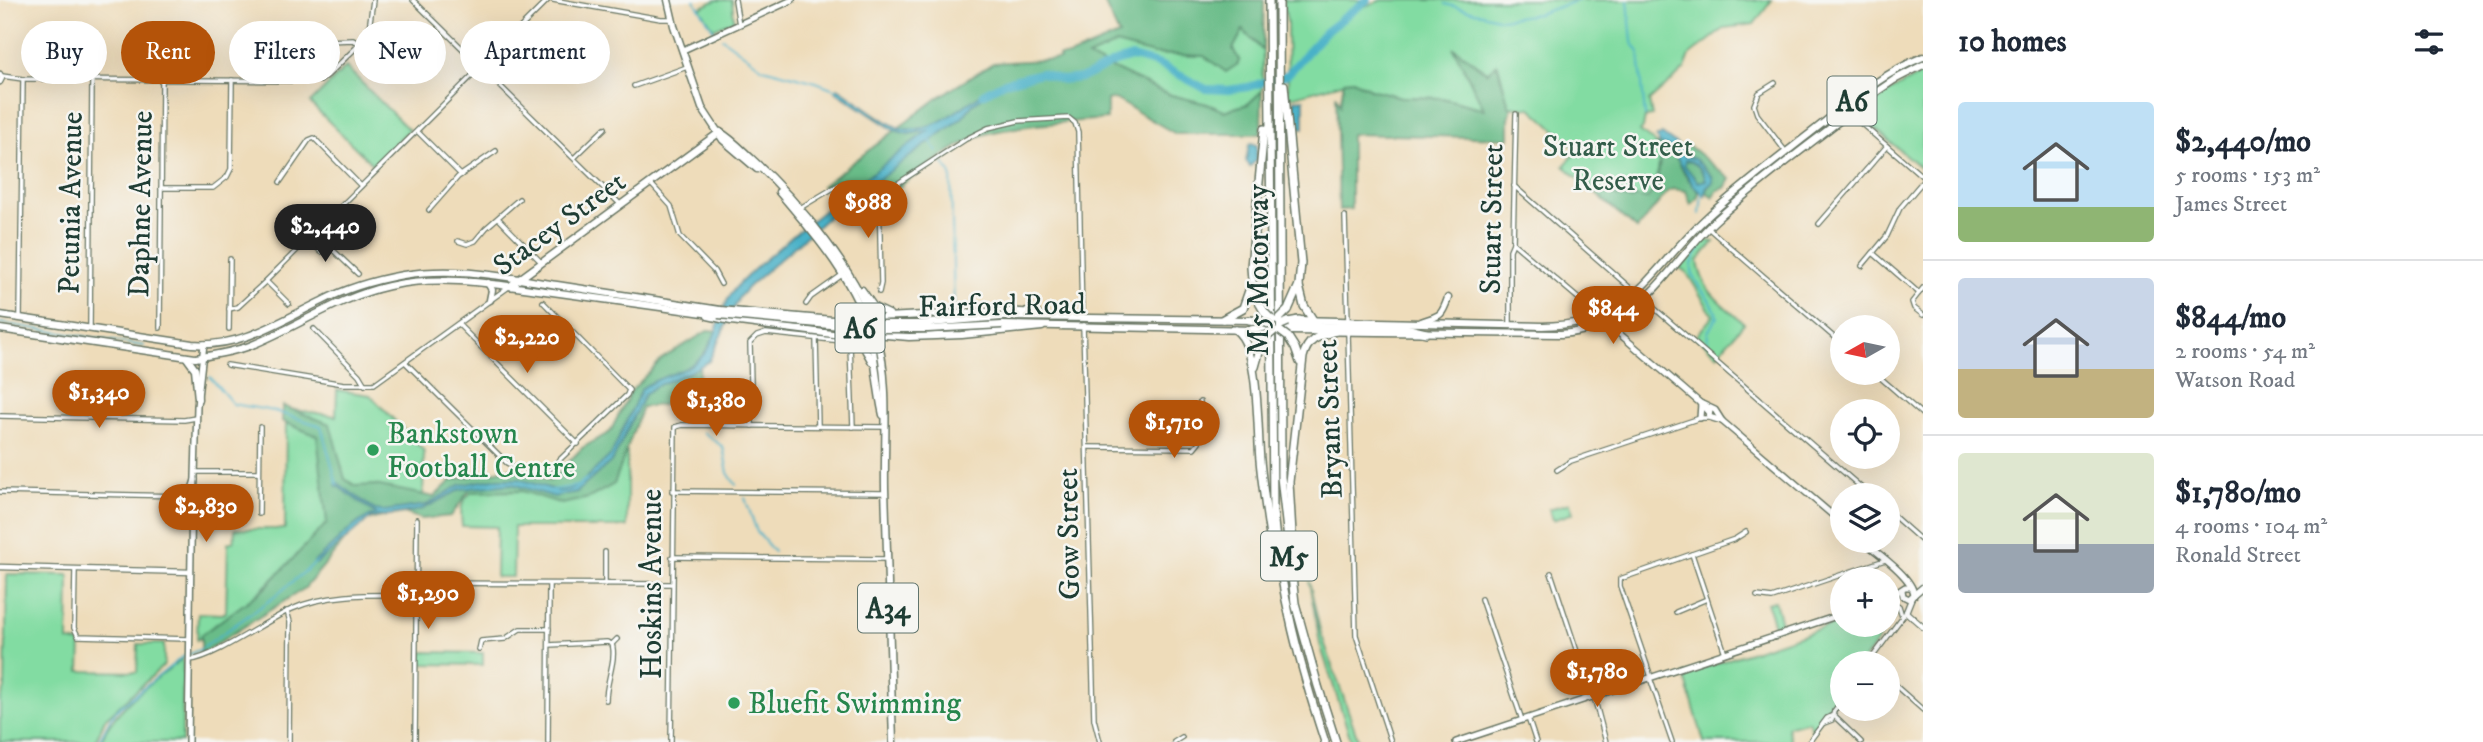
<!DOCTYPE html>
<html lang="en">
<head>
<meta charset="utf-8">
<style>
  body { margin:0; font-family:"IM FELL DW Pica",serif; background:#f6f6f7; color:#1f2937; height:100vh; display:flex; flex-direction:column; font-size:26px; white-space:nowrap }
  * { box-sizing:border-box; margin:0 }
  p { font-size:23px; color:#747a83 }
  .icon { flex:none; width:38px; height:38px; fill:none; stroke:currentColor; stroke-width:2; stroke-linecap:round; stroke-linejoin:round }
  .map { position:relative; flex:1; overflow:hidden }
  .details { display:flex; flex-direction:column; background:#fff; width:560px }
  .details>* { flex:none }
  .hud { position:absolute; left:21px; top:21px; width:665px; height:63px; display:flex; gap:14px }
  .needle { width:46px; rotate:261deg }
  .controls { position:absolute; left:1830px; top:315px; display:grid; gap:14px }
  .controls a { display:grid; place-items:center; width:70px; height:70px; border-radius:50%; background:#fff; box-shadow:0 7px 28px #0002; font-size:35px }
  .price { position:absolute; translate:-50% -60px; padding:0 16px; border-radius:24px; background:#b45309; color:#fff; font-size:23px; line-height:46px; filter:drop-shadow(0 2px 4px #0008) }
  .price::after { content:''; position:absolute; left:50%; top:42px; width:21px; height:16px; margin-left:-10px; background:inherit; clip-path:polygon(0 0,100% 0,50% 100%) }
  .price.active { background:#222; color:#fff }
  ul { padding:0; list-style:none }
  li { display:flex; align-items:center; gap:21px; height:175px; padding:0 35px }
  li+li { border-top:2px solid #e0e1e3 }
  li span { display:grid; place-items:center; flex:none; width:196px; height:140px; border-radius:7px; color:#555 }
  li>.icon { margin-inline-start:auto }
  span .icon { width:84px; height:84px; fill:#fffc; stroke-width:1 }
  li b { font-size:30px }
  h2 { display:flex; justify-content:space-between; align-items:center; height:84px; padding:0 35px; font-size:30px }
  .chip { padding:0 24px; border-radius:32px; background:#fff; box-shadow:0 7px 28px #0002; font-size:24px; line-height:63px }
  .chip.active { background:#b45309; color:#fff }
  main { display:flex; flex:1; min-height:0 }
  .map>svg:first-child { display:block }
</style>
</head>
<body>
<main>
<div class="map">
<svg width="1923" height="742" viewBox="0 0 1923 742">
  <rect width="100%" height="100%" fill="#f6f6f2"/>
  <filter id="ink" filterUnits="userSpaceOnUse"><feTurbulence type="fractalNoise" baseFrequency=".0143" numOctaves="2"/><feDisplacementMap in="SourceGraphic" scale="14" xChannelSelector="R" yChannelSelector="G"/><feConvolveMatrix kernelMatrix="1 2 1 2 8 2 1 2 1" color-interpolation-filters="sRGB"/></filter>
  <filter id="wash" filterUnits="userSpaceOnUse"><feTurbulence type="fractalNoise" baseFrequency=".00686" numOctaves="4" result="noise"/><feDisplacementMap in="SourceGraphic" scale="28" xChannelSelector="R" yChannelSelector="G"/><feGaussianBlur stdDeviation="1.57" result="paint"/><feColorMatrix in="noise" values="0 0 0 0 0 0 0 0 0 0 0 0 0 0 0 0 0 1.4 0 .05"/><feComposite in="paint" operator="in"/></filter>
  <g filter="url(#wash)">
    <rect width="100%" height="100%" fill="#eedcba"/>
    <g fill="#82dca2" stroke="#508c6b" stroke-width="2">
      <path d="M716 0H732L734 20 714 29 700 8Z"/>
      <path d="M1283 0H1368L1365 6 1382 0H1772L1754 24 1725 28 1690 55 1685 69 1649 101 1652 116 1645 117 1643 128 1640 132C1667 147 1659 161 1655 188L1663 197 1637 229 1564 166 1578 150 1531 108 1509 106 1498 65 1488 73 1455 48 1485 109 1442 98 1401 97 1370 89 1353 80 1288 98 1287 22Z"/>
      <path d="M1243 30 1263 51 1262 91 1248 104 1224 111 1207 104 1167 94 1087 57 1116 44 1154 54 1204 56 1239 60 1233 49Z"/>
      <path d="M346 67 409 130 373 165 310 103Z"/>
      <path d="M1923 73V170L1860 116 1884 95Z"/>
      <path d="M1705 240 1714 242 1698 261C1702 292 1722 304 1744 323L1717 355 1696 336 1713 316 1687 273 1679 267 1687 261Z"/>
      <path d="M337 390 370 395 424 451 423 498 360 517 291 562 247 603 197 640 198 613 222 614 226 612 228 543 234 541 235 529H285L286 412 289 409 336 416Z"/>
      <path d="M627 451V527H514L513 577H496L497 527 462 526C460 508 460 500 476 489L596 482Z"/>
      <path d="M1570 503 1573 513 1553 520 1549 509Z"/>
      <path d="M7 574 69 575 68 641 81 643 80 671 137 672 138 644H164V665L105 719 95 742H0V701L5 688Z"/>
      <path d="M1309 581 1320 630 1359 742H1352L1349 734 1320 644Z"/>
      <path d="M1775 601 1782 627 1775 629 1767 603Z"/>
      <path d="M1888 605 1896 609V616L1861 663H1843V688L1812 730 1809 721 1787 727 1791 742H1704L1684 674 1843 621V625H1888Z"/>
      <path d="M422 652 483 653V665L422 664Z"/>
      <path d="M183 658 182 742H101C111 709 157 679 183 658Z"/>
    </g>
    <g fill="#69bc88" stroke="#447c5e" stroke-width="2">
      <path d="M1103 0H1264L1263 51 1243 30 1233 49 1239 60 1238 64 1226 72 1204 56 1154 54 1116 44 1088 57 1167 94 1207 104 1224 111 1248 104 1262 91 1261 134H1176L1115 99 1107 100V119C1068 122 1027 124 989 133 959 141 918 173 892 192L845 179 836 181 825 187 822 186 939 97 993 63 1060 59 1059 56H1069L1119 35Z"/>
      <path d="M1453 47 1487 73 1497 64 1509 106 1512 107 1509 118V138L1351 134V209L1339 210 1336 95 1340 105 1344 81 1353 80 1370 89 1401 97 1442 98 1484 109Z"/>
      <path d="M1657 144 1671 147 1685 175 1699 192 1697 199 1691 205 1686 191 1674 189 1668 191 1637 229 1587 186 1590 185 1603 192 1632 200 1635 197 1647 199C1658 184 1663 161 1657 144Z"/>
      <path d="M1688 145 1730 179 1725 188 1718 190 1713 197 1706 192 1712 176 1695 159 1683 155V149Z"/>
      <path d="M1685 160C1697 162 1702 170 1707 180L1698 183 1684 166Z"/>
      <path d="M709 330 719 331 700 359 696 417 669 404 642 407 614 484 589 498 562 504 522 491 468 492 451 516 422 519 404 513 367 520 346 539 305 588 201 654V635L263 590 327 523 317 436 282 421 283 406 330 424 345 479 356 486 375 485 434 497 452 480 512 468 550 481 582 448 610 432 631 391 663 358Z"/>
    </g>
    <g fill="#49b1c8" stroke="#34777e" stroke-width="2" fill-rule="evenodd">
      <path d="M838 88C855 98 880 120 897 127 929 139 964 104 989 89L991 92 974 103 962 118 828 217 748 287 739 297 709 361 690 372 654 387 644 395 613 460 577 492 554 497 512 484 461 489 421 510 371 518 316 564 314 562C330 549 358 517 376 514L336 485 338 483 375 510 383 511 426 505 460 485 493 479H519L559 491 568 490 579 485 611 455 642 388C660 375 687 373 703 355 720 335 720 302 739 284 797 227 864 181 927 131L908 134 894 130 835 91Z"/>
      <path d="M1304 99V128H1299L1294 114V100Z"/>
      <path d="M1662 134 1683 149V155L1695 159 1712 176 1713 182 1706 188 1705 196 1693 185 1671 148 1660 144 1656 138ZM1685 160C1697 162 1703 170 1706 180L1698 182 1685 166Z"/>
      <path d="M1251 143 1257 145 1256 161 1250 166 1246 161 1249 145Z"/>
    </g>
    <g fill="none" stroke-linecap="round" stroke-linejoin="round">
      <g stroke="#49b1c8" stroke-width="2">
        <path d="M694 0 715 32"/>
        <path d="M1628 0 1632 42 1639 52 1645 116"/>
        <path d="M1445 4 1501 19 1538 14 1579 0"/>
        <path d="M722 38 763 68 816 82 837 90"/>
        <path d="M930 140 937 151"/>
        <path d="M944 163 951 174 954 309"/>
        <path d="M1700 214 1702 193"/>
        <path d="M1700 249C1676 278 1711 290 1717 316L1708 332 1707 343"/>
        <path d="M0 323 144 346"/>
        <path d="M210 377 233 404 274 411 321 426 337 484"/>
        <path d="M684 400 687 419"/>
        <path d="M703 432 723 447 728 473 736 485"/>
        <path d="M552 490 577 486 586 479"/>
        <path d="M745 498 757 532 774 552"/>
        <path d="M98 742 111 717 120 707 181 658 201 649 273 598 316 562"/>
      </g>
      <path stroke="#49b1c8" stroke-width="8" d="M983 94 1005 82 1041 73 1062 80 1082 78 1115 62 1132 57 1158 64 1206 89 1228 90 1248 87 1287 75 1325 32 1367 0"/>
    </g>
  </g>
  <g filter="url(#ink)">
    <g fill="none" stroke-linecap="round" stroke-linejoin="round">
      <defs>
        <g id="minor">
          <path d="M413 0 620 204"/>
          <path d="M553 0 661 19H672"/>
          <path d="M735 0 739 25"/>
          <path d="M300 42 353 40 361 44"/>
          <path d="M2 76 23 79 320 81 328 75 368 36 373 0"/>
          <path d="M1775 83 1759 93 1754 105 1757 114 1786 152"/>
          <path d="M634 86 687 67"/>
          <path d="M1850 114 1923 177"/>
          <path d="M417 131 461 175"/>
          <path d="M574 158 605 128"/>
          <path d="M280 182 309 140 314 138 361 186"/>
          <path d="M651 184 671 206 680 236 714 271 721 284"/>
          <path d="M1514 186 1636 293"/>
          <path d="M161 188H213L227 177 231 169 232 80"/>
          <path d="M800 208 842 183 875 191 889 189 966 139 988 128 1018 121 1069 118 1075 123 1078 132 1082 317"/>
          <path d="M429 210 458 177 496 151"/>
          <path d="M1345 216 1348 322"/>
          <path d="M498 218 542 263"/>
          <path d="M1819 224 1887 146"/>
          <path d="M1708 228 1843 345"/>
          <path d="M308 239 321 252 329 248 333 250 358 274"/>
          <path d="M458 241 467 244 475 241 486 228 519 199"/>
          <path d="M1513 243 1599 316"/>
          <path d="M1873 253 1919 293"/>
          <path d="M1862 266 1887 236 1900 208 1923 181"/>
          <path d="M266 281 289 304"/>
          <path d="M1923 288 1912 302 1914 308 1923 315"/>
          <path d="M879 292 881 283 879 191"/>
          <path d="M806 304 811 297 842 275"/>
          <path d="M1654 308 1870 495"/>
          <path d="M229 309 238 307 266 281 548 0"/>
          <path d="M20 317 23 79"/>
          <path d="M1577 321 1582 312 1580 302"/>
          <path d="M458 324 578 444"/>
          <path d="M1510 324V250L1513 243 1516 114"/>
          <path d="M1083 325 1094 719 1100 742"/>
          <path d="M90 328 92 79"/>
          <path d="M160 328 162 80"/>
          <path d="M229 329 230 259"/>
          <path d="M314 329 359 375 365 385"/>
          <path d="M1348 333 1356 635 1391 742"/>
          <path d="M816 339 818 426"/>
          <path d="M405 362 507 463 513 466 549 470 627 395 629 390 543 302"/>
          <path d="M227 365 344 384H374L510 286"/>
          <path d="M1875 373 1923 415"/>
          <path d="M0 416 184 420 196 418"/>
          <path d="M752 426 750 343 757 336 766 333 842 341 850 345 853 427"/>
          <path d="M1087 447 1194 448 1199 442 1200 402"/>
          <path d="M1557 470 1571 461 1700 418H1709"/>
          <path d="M195 472H259"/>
          <path d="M672 491 885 493"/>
          <path d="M0 492 181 496 192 499"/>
          <path d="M1888 511 1923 542"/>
          <path d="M259 514 260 427"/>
          <path d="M1692 554 1725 653"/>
          <path d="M672 557 886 559"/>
          <path d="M75 569 74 628 78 636 188 639"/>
          <path d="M1551 573 1592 697"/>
          <path d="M417 583 672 584"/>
          <path d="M605 584V552"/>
          <path d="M1757 596 1772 598 1885 560"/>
          <path d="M1481 599 1522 720"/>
          <path d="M1889 600 1899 606 1902 616"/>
          <path d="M287 611 290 622 289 742"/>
          <path d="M1676 612 1707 599"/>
          <path d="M612 644 617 639"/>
          <path d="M549 645 607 642 612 644C617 659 606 681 606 700"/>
          <path d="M479 650 481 641 505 639 520 629H549"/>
          <path d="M190 660C214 658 267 620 292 609 330 592 376 595 416 595"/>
          <path d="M1868 663 1906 612"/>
          <path d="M1651 677 1620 586V579L1735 539 1746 532"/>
          <path d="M1650 678 1672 742"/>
          <path d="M1888 679 1923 710"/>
          <path d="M1594 697 1606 742"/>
          <path d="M1833 715 1861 742"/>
          <path d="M1528 718 1536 742"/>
          <path d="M1824 723 1832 720 1834 711 1843 699"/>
          <path d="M415 742 417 519"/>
          <path d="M548 742 549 584"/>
          <path d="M671 742 675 427 682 425 884 427"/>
          <path d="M1174 742 1182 737"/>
          <path d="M1809 742 1827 718 1833 715"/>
        </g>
        <g id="tertiary">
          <path d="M0 74 2 78 0 82"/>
          <path d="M0 567 191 572"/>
          <path d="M1906 612 1923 627"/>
          <path d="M1906 612 1912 597"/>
        </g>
        <g id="secondary">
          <path d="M683 50 792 0"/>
          <path d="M1607 323 1700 403 1708 412"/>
          <path d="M1700 403 1715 410 1722 421 1843 524"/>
          <path d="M1710 410 1709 417 1722 421"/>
          <path d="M1700 418 1701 404"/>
          <path d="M194 511 197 406 204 344"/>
          <path d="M1863 541C1876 552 1913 577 1914 595"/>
          <path d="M1902 590 1903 596 1909 599 1923 587"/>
          <path d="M1888 598 1905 587H1911"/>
          <path d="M188 742 192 489 195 480"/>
          <path d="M1456 742 1843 614"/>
        </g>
        <g id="trunk">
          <path d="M668 0 674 26 702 108 723 140 757 169"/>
          <path d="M720 132C732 139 742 150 752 159 796 199 862 277 877 335 890 384 884 437 885 488 887 572 890 657 893 742"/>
          <path d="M779 192C815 234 858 284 871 339 876 364 877 390 883 415"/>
          <path d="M488 283 492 290 490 300"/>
          <path d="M510 286 720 132"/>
          <path d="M862 290 874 307 889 314"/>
          <path d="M0 315 192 344C241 348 280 321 322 301 347 288 375 280 403 275 456 266 505 277 557 285 611 293 666 302 720 310"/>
          <path d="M708 316 731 321 848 336 863 346 872 362"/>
          <path d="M1002 317 1252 320"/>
          <path d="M1297 320 1542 326C1633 325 1648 272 1705 219 1736 190 1771 164 1804 138 1842 109 1878 75 1923 57"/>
          <path d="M871 322 885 317 1002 311 1037 313"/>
          <path d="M1421 322C1440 315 1441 318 1448 298"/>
          <path d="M1002 325 1256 330"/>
          <path d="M0 329 195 358C214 355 234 352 252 345 299 326 339 297 389 286 439 275 488 283 538 290 598 298 658 307 718 315"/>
          <path d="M1288 331 1561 334C1585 332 1607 325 1627 312 1662 289 1685 248 1716 220 1765 175 1821 137 1872 95L1894 80 1923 65"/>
          <path d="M875 334 909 337 962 335 1042 327"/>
          <path d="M187 358 195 369 198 399"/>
        </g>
        <g id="motorway">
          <path d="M1269 0 1273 512C1280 592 1300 666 1325 742"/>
          <path d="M1279 0 1281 477 1295 603 1318 686 1336 742"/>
          <path d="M1284 85 1301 263 1299 285 1288 310"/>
          <path d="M1264 129 1251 267 1253 292 1265 313"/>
          <path d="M1299 286 1304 306 1313 320"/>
          <path d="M1223 319 1243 308 1250 288"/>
          <path d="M1249 320 1264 322"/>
          <path d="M1288 322 1299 320"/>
          <path d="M1288 326 1405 328 1426 333"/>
          <path d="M1236 330C1260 348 1257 430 1260 460 1263 492 1268 524 1273 556"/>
          <path d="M1251 330 1265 327"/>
          <path d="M1288 337 1295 348 1300 362"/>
          <path d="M1255 367 1260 349 1268 336"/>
          <path d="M1293 551 1289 482 1303 357C1308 338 1319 336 1336 331"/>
        </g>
      </defs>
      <use href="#minor" stroke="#677563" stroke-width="6"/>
      <use href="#tertiary" stroke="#677563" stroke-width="7"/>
      <use href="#secondary" stroke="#677563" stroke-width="8"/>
      <use href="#trunk" stroke="#677563" stroke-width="9"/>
      <use href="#motorway" stroke="#677563" stroke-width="10"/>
      <use href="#minor" stroke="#fff" stroke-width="3.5"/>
      <use href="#tertiary" stroke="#fff" stroke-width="4.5"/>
      <use href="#secondary" stroke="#fff" stroke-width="5"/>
      <use href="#trunk" stroke="#fff" stroke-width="6"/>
      <use href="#motorway" stroke="#fff" stroke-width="7"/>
      <defs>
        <g id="trunk-bridge">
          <path d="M720 310 878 324H918L1002 317"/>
          <path d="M718 315 874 329H928L1002 325"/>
        </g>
        <g id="motorway-bridge">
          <path d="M1265 313 1271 319"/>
          <path d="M1278 320 1288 310"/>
          <path d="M1264 322 1271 325"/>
          <path d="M1281 325 1288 322"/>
          <path d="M1280 331 1288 337"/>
          <path d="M1268 336 1274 331"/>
        </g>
      </defs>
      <use href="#trunk-bridge" stroke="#677563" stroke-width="9" stroke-linecap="butt"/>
      <use href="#motorway-bridge" stroke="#677563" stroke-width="10" stroke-linecap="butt"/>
      <use href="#trunk-bridge" stroke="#fff" stroke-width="6"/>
      <use href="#motorway-bridge" stroke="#fff" stroke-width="7"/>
    </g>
  </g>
  <g fill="#2e9e5b" stroke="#f6f6f2" stroke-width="2.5">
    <circle cx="373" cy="450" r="7"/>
    <circle cx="734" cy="703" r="7"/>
  </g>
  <g text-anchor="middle" stroke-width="5" stroke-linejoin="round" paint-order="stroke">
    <g fill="#f6f6f2" stroke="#60746d" stroke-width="2">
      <rect x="1827.5" y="76.5" width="49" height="49" rx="5"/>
      <rect x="835.5" y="303.5" width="49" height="49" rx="5"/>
      <rect x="1261" y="531.5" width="56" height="49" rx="5"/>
      <rect x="858" y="583.5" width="60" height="49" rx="5"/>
    </g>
    <g font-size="28" font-weight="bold" fill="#1f3d34">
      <text x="1852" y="111">A6</text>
      <text x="860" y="338">A6</text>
      <text x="1289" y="566">M5</text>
      <text x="888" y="618">A34</text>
    </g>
    <g font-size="30" fill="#335d4a" stroke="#f6f6f2">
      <text x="1618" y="156">Stuart Street<tspan x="1618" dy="34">Reserve</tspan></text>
    </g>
    <g font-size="30" fill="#1f3d34" stroke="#f6f6f2">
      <text transform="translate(70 203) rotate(-89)" y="10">Petunia Avenue</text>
      <text transform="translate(140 204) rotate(-89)" y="10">Daphne Avenue</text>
      <text transform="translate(1491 219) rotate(-89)" y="10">Stuart Street</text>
      <text transform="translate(559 223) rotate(-36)" y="10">Stacey Street</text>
      <text transform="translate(1258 270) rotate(-90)" y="10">M5 Motorway</text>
      <text transform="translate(1002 305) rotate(-1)" y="10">Fairford Road</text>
      <text transform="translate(1329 419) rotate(-92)" y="10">Bryant Street</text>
      <text transform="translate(1068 534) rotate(-91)" y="10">Gow Street</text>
      <text transform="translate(651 584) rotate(-90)" y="10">Hoskins Avenue</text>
    </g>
    <g font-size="30" fill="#27864d" stroke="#f6f6f2" text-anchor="start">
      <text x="387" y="443">Bankstown<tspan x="387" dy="34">Football Centre</tspan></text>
      <text x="748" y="713">Bluefit Swimming</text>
    </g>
  </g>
</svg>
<div class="controls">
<a><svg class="needle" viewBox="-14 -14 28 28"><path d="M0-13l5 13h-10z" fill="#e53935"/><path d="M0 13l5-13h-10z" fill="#747a83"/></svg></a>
<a><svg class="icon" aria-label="locate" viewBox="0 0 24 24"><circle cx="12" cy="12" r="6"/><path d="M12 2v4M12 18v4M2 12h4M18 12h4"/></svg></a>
<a><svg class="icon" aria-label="layers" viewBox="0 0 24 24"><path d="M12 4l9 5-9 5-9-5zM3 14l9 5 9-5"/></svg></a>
<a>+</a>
<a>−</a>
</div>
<b class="price" style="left:868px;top:240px">$988</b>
<b class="price active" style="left:325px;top:264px">$2,440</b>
<b class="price" style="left:1613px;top:346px">$844</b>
<b class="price" style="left:527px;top:375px">$2,220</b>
<b class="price" style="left:99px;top:430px">$1,340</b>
<b class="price" style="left:716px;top:438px">$1,380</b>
<b class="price" style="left:1174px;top:460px">$1,710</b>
<b class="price" style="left:206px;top:544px">$2,830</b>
<b class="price" style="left:428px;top:631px">$1,290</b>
<b class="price" style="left:1597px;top:709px">$1,780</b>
<div class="hud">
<a class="chip">Buy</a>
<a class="chip active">Rent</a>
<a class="chip">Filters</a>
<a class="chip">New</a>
<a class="chip">Apartment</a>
</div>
</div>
<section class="details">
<h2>10 homes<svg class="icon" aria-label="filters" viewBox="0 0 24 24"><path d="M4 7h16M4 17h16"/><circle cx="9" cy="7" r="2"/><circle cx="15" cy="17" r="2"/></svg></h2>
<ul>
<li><span style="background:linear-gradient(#bfe0f5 75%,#8fb573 0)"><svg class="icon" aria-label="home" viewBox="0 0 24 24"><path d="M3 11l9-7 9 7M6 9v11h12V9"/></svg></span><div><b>$2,440/mo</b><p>5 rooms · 153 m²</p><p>James Street</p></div></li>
<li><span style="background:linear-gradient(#c9d6e8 65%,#c2b280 0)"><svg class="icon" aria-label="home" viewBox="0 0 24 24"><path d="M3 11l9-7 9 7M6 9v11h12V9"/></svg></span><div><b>$844/mo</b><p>2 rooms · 54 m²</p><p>Watson Road</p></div></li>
<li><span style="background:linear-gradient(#dfe7d0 65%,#9aa5b1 0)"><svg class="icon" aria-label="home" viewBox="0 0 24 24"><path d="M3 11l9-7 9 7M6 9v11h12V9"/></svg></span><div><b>$1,780/mo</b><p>4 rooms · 104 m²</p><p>Ronald Street</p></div></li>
</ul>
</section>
</main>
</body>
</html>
